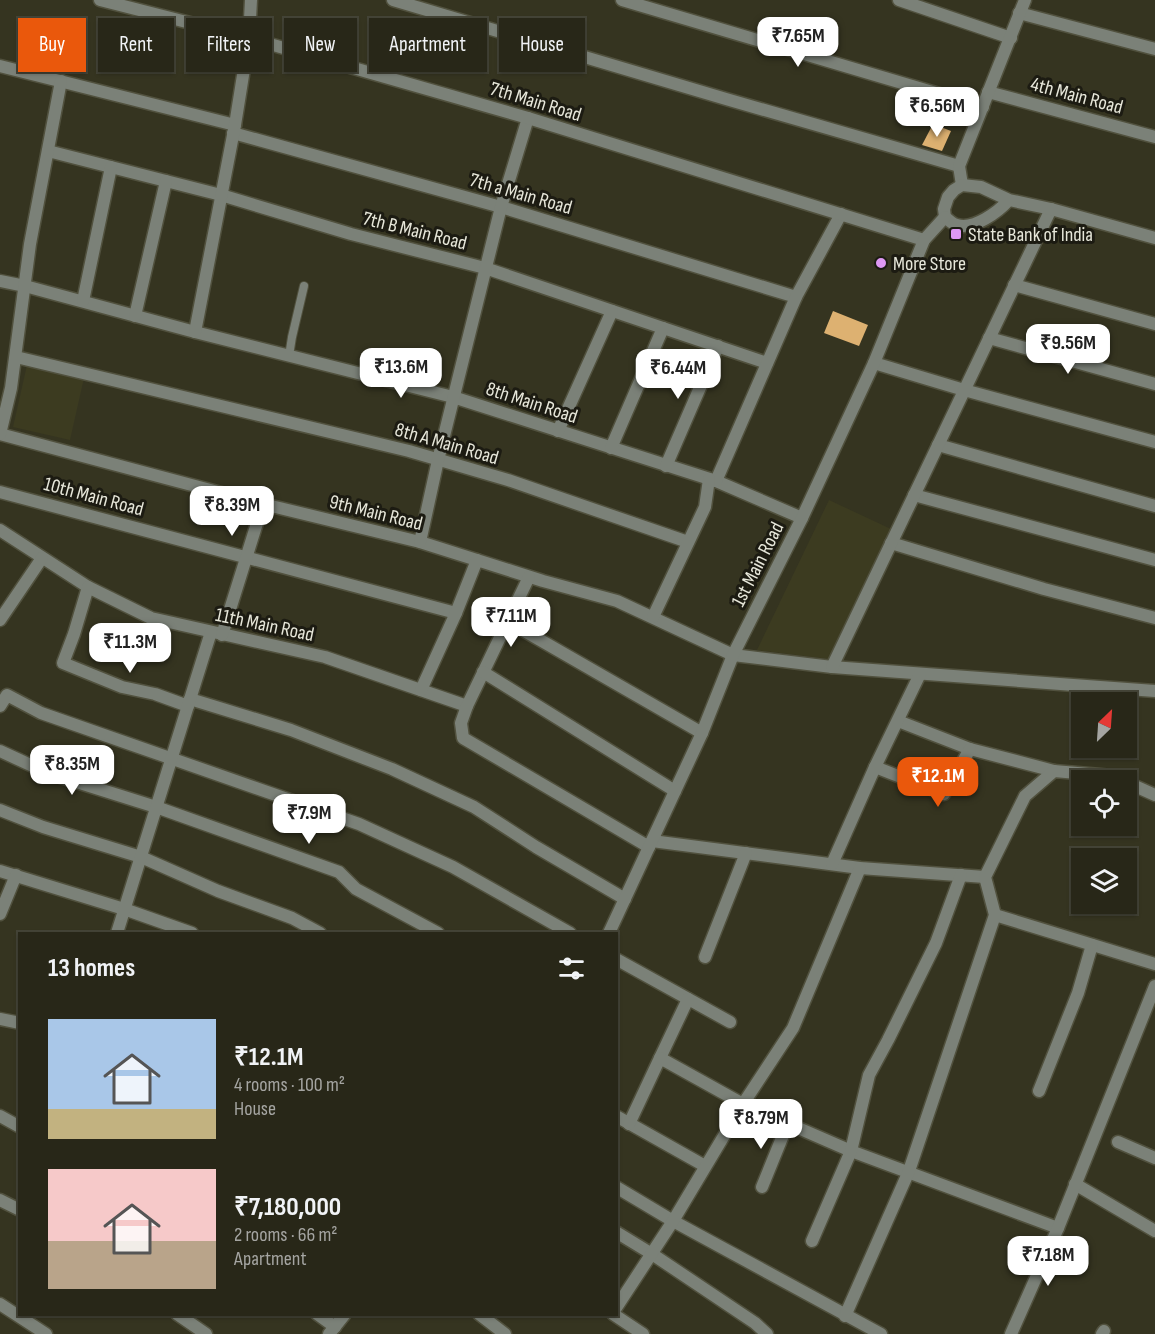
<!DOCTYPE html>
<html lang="en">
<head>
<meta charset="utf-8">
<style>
  body { margin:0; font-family:"Sofia Sans Condensed",sans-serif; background:#343325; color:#f1f3f6; height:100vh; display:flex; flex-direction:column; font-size:22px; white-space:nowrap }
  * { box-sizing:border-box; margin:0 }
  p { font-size:20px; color:#a5a5a2 }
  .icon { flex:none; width:33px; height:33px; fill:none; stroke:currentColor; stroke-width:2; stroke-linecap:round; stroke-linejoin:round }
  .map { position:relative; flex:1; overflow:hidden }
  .side { position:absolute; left:18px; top:932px; width:600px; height:384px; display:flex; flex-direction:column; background:#282718; border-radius:0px; box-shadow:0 2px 4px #0004,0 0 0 2px #444437 }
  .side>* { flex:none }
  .banner { position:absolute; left:18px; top:18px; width:600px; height:54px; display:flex; gap:12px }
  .needle { width:39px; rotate:25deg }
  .tools { position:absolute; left:1071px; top:692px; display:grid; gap:12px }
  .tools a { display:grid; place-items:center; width:66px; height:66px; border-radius:0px; background:#282718; box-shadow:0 2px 4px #0004,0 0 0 2px #444437; font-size:30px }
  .price { position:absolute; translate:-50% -51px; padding:0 14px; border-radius:12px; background:#fff; color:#222; font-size:20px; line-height:39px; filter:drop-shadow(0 2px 3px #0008) }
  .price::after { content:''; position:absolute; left:50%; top:36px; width:18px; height:14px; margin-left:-9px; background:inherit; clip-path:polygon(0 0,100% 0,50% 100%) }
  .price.selected { background:#ea580c; color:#fff }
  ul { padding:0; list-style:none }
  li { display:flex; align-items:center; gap:18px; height:150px; padding:0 30px }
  li span { display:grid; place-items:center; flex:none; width:168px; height:120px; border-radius:0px; color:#555 }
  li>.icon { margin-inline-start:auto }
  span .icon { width:72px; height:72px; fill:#fffc; stroke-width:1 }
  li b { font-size:26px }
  h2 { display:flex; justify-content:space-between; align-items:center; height:72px; padding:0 30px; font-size:26px }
  .chip { padding:0 21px; border-radius:0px; background:#282718; box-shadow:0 2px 4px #0004,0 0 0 2px #444437; font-size:21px; line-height:54px }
  .chip.selected { background:#ea580c; color:#fff }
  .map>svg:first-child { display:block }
</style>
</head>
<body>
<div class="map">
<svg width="1155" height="1334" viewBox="0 0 1155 1334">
  <rect width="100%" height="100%" fill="#353420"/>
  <g fill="#3c3b20">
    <path d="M27 365 84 378 70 440 13 427Z"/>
    <path d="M829 500 891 529 828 659 757 650Z"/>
  </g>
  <g fill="#ddb171">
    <path d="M933 124 951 131 942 151 922 145Z"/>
    <path d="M833 311 868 325 859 346 824 333Z"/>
  </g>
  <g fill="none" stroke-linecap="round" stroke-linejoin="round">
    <defs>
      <path id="service" d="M289 356 292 337 304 286"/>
      <g id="minor">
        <path d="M393 0 726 99 959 166"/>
        <path d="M622 0 983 107"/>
        <path d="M899 0 1011 38"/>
        <path d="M1019 13 1155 49"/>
        <path d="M0 66 235 125"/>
        <path d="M988 92 1155 137"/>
        <path d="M233 133 501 207 796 297"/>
        <path d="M48 151 221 195 351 234 485 268 767 363"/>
        <path d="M962 185 959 166 1025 0"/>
        <path d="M0 281 25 286 195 332 453 397 716 481 802 518"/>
        <path d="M1014 285 1155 324"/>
        <path d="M83 301 111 167"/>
        <path d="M135 316 166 181"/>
        <path d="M195 332 235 125 249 38 251 0"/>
        <path d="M989 338 1155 384"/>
        <path d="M16 357 409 451 508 480 688 542"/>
        <path d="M874 363 964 390 1155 442"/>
        <path d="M558 431 612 311"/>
        <path d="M0 434 263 504 420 542 543 581 617 601 733 655 832 667 1155 691"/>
        <path d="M0 434 11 388 30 244 61 81"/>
        <path d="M938 445 1155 506"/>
        <path d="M611 448 663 328"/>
        <path d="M666 466 718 346"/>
        <path d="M716 481 796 297 841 214"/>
        <path d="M0 492 456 613"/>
        <path d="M914 495 1155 560"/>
        <path d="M0 530 88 587 151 618 325 657 467 706"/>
        <path d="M420 542 438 460 501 207 528 118"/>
        <path d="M891 543 1044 589 1155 618"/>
        <path d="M529 577 467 706 461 723 463 738 649 847"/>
        <path d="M88 587 74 634 63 663 122 687 155 694 188 706"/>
        <path d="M653 617 705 507 709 479"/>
        <path d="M0 620 42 558"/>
        <path d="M507 621 702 733"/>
        <path d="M222 635 263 504"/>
        <path d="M832 667 1051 209"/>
        <path d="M483 672 675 791"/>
        <path d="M421 690 456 613 477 560"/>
        <path d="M190 699 291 730 392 769 474 807 536 847 625 899"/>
        <path d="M0 706 7 695 41 713 359 824 453 867 570 933"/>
        <path d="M898 721 970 749 1054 771"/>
        <path d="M0 751 48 773 156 807 339 872 356 889 438 933"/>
        <path d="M875 767 944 794 970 749"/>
        <path d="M1126 782 1155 795"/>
        <path d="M0 810 43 827 141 857 218 891 292 918 320 933"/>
        <path d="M652 841 860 868 985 877"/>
        <path d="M832 864 875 767 920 674"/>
        <path d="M0 871 124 909 192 933"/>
        <path d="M0 914 16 875"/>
        <path d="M995 915 1155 964"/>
        <path d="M117 933 211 632"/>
        <path d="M705 957 746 853"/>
        <path d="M616 959 730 1022"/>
        <path d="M660 1058 688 999"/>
        <path d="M1039 1091 1078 993 1092 945"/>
        <path d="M0 1116 20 1127"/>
        <path d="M616 1116 705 1166"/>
        <path d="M629 1124 660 1058 743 1104 851 1151 1058 1228"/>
        <path d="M1118 1142 1155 1158"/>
        <path d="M1075 1184 1155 1231"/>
        <path d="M616 1187 673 1221 881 1334"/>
        <path d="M762 1187 788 1123"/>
        <path d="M0 1200 20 1210"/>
        <path d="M616 1232 652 1254 755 1323 767 1334"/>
        <path d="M812 1241 851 1151 869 1075 888 1040 936 943 961 875"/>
        <path d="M0 1304 46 1334"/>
        <path d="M616 1308 673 1221 743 1104 793 1028 860 868"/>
        <path d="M177 1314 206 1334"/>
        <path d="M317 1314 335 1327"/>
        <path d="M479 1314 505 1334"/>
        <path d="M845 1316 909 1171 995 915 985 877 1025 796 1054 771 1112 776 1122 780"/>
        <path d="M1011 1334 1058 1228 1155 986"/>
        <path d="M1102 1334 1104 1331"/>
      </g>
      <g id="tertiary">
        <path d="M100 0 249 38 528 118 924 240"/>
        <path d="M1009 200C998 212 974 230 957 225 952 224 949 220 945 217L944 209 948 197 954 190 962 185 981 187 1009 200 1051 209 1155 238"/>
        <path d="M609 933 702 733 733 655 802 518 874 363 924 240 945 217"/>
        <path d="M0 1019 20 1023"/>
        <path d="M613 1314 643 1334"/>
        <path d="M329 1334 345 1314"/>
      </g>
    </defs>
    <use href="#service" stroke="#51513e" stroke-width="10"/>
    <use href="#minor" stroke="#51513e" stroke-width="15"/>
    <use href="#tertiary" stroke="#51513e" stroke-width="15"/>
    <use href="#service" stroke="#7b8178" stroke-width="8"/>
    <use href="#minor" stroke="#7b8178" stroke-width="12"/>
    <use href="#tertiary" stroke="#7b8178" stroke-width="12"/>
  </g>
  <g fill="#de98f3" stroke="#1c1b12" stroke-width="2">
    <rect x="950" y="228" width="12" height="12" rx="3"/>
    <circle cx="881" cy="263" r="6"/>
  </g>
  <g text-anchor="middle" stroke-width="6" stroke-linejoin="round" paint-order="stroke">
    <g font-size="20" fill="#e7e7da" stroke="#1c1b12">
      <text transform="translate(1077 95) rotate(15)" y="7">4th Main Road</text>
      <text transform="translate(536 101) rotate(17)" y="7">7th Main Road</text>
      <text transform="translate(521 193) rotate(16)" y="7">7th a Main Road</text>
      <text transform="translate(415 230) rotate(14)" y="7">7th B Main Road</text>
      <text transform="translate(532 402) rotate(18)" y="7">8th Main Road</text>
      <text transform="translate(447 443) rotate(16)" y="7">8th A Main Road</text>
      <text transform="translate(94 496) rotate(15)" y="7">10th Main Road</text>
      <text transform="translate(376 512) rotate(14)" y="7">9th Main Road</text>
      <text transform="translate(757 564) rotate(-63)" y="7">1st Main Road</text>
      <text transform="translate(265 624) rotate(12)" y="7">11th Main Road</text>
    </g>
    <g font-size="20" fill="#e7e7da" stroke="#1c1b12" text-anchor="start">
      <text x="968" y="241">State Bank of India</text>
      <text x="893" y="270">More Store</text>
    </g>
  </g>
</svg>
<div class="tools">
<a><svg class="needle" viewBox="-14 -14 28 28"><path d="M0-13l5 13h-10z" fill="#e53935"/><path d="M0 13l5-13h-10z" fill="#a5a5a2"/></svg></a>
<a><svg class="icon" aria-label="locate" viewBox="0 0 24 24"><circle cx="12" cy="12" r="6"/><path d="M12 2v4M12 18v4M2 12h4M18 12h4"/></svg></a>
<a><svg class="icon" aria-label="layers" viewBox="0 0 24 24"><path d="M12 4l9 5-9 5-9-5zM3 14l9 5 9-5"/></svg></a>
</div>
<b class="price" style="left:798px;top:68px">₹7.65M</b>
<b class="price" style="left:937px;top:138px">₹6.56M</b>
<b class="price" style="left:1068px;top:375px">₹9.56M</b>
<b class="price" style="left:401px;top:399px">₹13.6M</b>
<b class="price" style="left:678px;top:400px">₹6.44M</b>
<b class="price" style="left:232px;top:537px">₹8.39M</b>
<b class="price" style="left:511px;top:648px">₹7.11M</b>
<b class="price" style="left:130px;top:674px">₹11.3M</b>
<b class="price" style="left:72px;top:796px">₹8.35M</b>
<b class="price selected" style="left:938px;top:808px">₹12.1M</b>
<b class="price" style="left:309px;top:845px">₹7.9M</b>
<b class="price" style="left:761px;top:1150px">₹8.79M</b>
<b class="price" style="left:1048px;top:1287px">₹7.18M</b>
<div class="banner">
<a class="chip selected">Buy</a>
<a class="chip">Rent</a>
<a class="chip">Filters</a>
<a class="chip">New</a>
<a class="chip">Apartment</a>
<a class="chip">House</a>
</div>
<section class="side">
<h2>13 homes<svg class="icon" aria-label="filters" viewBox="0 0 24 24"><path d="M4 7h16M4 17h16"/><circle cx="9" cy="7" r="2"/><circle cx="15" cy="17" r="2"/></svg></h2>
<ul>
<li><span style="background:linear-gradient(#a9c7e8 75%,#c2b280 0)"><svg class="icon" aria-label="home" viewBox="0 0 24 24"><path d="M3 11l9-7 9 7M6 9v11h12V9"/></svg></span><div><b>₹12.1M</b><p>4 rooms · 100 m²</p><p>House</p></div></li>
<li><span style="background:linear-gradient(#f6c9c9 60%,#b9a48a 0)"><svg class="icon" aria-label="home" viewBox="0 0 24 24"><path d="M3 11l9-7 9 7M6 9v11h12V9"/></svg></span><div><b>₹7,180,000</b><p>2 rooms · 66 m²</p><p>Apartment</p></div></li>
</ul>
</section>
</div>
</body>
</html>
